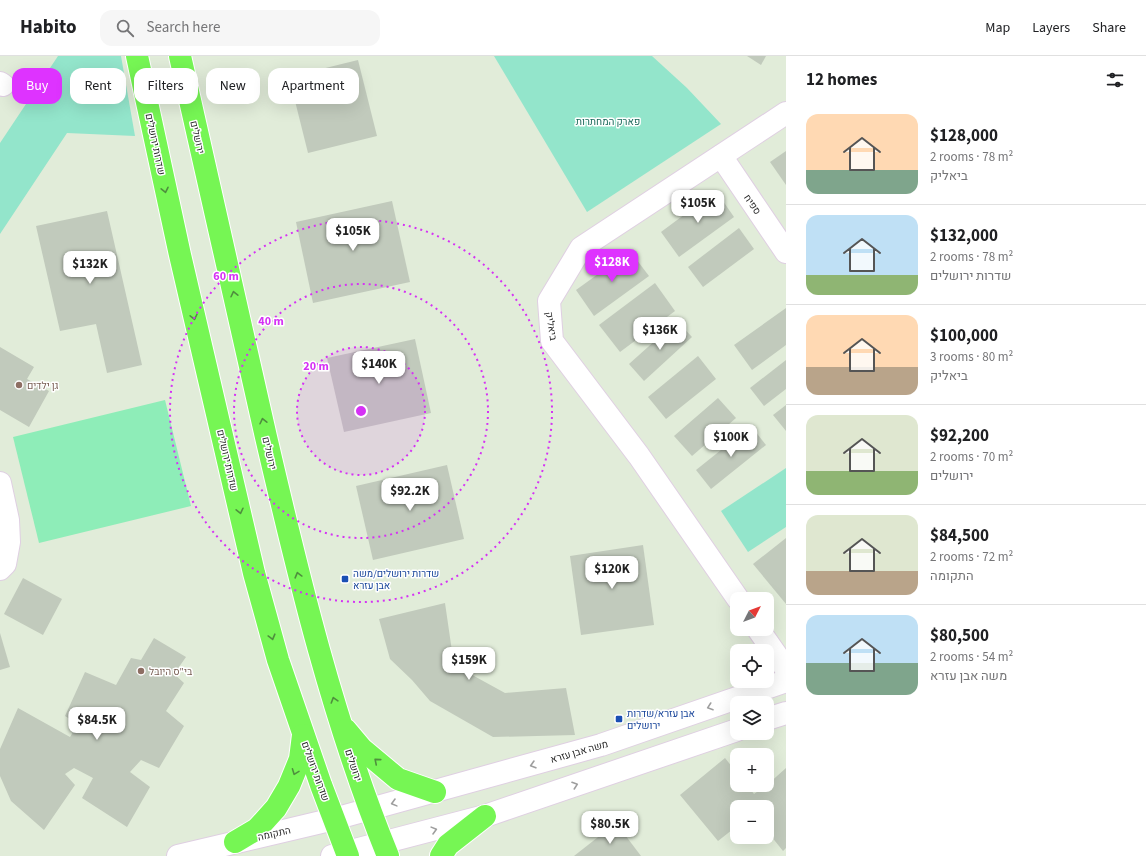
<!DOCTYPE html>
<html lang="en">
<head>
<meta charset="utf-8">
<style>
  body { margin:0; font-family:"Source Sans 3",Heebo,sans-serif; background:#f6f6f6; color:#202124; height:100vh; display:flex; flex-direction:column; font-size:15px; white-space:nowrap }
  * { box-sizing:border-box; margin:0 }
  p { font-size:13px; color:#757577 }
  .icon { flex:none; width:22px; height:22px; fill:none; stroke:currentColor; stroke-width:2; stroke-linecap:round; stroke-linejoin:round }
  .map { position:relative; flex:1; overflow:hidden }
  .side { display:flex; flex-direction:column; background:#fff; width:360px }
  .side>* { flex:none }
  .hud { position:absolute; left:12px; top:12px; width:380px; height:36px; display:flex; gap:8px }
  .needle { width:26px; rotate:48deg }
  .controls { position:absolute; left:730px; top:536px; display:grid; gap:8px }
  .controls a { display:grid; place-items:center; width:44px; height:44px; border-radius:8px; background:#fff; box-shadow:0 4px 16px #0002; font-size:20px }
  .price { position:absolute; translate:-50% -34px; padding:0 9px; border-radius:8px; background:#fff; color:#222; font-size:13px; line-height:26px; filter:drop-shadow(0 1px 2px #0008) }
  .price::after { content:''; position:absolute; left:50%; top:24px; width:12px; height:9px; margin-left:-6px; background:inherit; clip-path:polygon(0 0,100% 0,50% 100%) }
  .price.active { background:#de33ff; color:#fff }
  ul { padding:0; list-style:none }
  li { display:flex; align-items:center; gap:12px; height:100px; padding:0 20px }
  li+li { border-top:1px solid #e0e0e0 }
  li span { display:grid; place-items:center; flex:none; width:112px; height:80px; border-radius:12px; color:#555 }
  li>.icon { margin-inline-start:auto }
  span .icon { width:48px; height:48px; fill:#fffc; stroke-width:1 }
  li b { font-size:17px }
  h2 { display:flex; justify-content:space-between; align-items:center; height:48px; padding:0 20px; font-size:17px }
  .chip { padding:0 14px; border-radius:12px; background:#fff; box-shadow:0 4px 16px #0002; font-size:14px; line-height:36px }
  .chip.active { background:#de33ff; color:#fff }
  header { display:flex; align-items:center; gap:24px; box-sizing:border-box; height:56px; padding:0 20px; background:#fff; border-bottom:1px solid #e0e0e0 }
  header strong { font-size:19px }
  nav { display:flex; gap:22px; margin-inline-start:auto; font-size:14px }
  .search { width:280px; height:36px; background:#f6f6f6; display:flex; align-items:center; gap:10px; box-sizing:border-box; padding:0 14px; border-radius:12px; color:#757577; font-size:15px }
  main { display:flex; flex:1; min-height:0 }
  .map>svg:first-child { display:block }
</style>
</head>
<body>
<header>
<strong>Habito</strong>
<div class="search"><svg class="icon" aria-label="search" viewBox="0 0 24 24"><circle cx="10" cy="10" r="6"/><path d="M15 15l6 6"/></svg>Search here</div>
<nav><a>Map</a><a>Layers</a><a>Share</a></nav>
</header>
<main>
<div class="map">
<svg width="786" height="800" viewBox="0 0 786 800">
  <rect width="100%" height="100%" fill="#e1ecd9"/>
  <g fill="#93e5cb">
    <path d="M58 0H121L135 80 67 77 0 178V87Z"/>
    <path d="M494 0H652L687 32 721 68 587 156Z"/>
    <path d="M786 412V471L748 496 721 455Z"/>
  </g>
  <path fill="#8eedb8" d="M165 344 191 450 39 487 13 381Z"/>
  <g fill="#c1cabc">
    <path d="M747 0H766L761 9Z"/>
    <path d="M358 4 377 80 308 97 289 21Z"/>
    <path d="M786 95V129L770 106Z"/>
    <path d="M716 135 734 161 679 201 661 176Z"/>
    <path d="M392 145 410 226 313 247 296 166Z"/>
    <path d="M107 155 142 309 107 317 96 268 60 275 36 170Z"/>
    <path d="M739 172 754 193 703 231 688 211Z"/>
    <path d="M630 195 649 220 594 260 576 234Z"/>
    <path d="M655 227 675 255 620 296 599 269Z"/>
    <path d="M786 252V289L752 314 734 289Z"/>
    <path d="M677 265 692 281 644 325 629 308Z"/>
    <path d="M415 283 431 357 344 376 327 302Z"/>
    <path d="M0 291 34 311 27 323 49 335 29 371 0 354Z"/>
    <path d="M698 300 716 323 666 363 648 341Z"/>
    <path d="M786 304V333L764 350 750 332Z"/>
    <path d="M718 342 736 362 692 400 674 380Z"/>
    <path d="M786 349V375L773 359Z"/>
    <path d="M751 370 766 389 711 433 696 414Z"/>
    <path d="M447 409 464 483 373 504 356 430Z"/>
    <path d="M786 482V548L753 508Z"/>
    <path d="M643 489 654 569 581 579 570 500Z"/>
    <path d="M23 522 62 543 43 579 4 558Z"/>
    <path d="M445 547 454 609 505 637 566 632 575 679 493 681 430 645 412 624 390 603 379 563Z"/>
    <path d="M0 577 10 611 0 614Z"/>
    <path d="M154 582 186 601 174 618 184 627 166 655 184 670 159 712 141 704 130 716 150 731 127 771 82 742 93 722 74 712 65 718 75 729 44 774 11 745 0 720V693L18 652 70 681 78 668 65 660 85 616 116 629 131 602 141 604Z"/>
    <path d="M725 702 737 717V729H747L754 738 767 729 786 712V792L783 795 767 775V751H737V770L718 785 680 739Z"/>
    <path d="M616 767 641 800H574Z"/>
  </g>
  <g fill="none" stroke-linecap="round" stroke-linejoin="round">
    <defs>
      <g id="minor">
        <path d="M0 27 3 29"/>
        <path d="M721 100 786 196"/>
        <path d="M0 427 8 464 9 486 5 508 0 513"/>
        <path d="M738 543 639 400 552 285 549 245 581 192 786 57"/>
        <path d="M758 573 786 613"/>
        <path d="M767 663 786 657"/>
        <path d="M178 800 334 763 601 689 786 625"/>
        <path d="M332 800 485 760 737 674"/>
      </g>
      <g id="major">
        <path d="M137 0 180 199 254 517 278 604 321 729 348 800"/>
        <path d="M180 0C209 127 237 254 266 381 299 523 333 665 388 800"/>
        <path d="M346 674 362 693 398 723 435 736"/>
        <path d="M235 786 257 773 276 752 289 730 300 703 303 679"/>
        <path d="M441 800 448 789 485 760"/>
      </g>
    </defs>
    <use href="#minor" stroke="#dfcfe2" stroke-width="24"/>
    <use href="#major" stroke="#fff" stroke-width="24"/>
    <use href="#minor" stroke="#fff" stroke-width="22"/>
    <use href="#major" stroke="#76f654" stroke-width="22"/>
  </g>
  <defs><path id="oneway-chevron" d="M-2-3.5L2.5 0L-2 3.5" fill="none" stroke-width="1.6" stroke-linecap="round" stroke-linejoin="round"/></defs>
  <g stroke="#4f8f3e">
    <use href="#oneway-chevron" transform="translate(165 134) rotate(78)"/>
    <use href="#oneway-chevron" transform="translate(234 238) rotate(-103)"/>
    <use href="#oneway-chevron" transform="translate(194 261) rotate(77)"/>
    <use href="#oneway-chevron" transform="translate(263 365) rotate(-103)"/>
    <use href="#oneway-chevron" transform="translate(240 455) rotate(77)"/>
    <use href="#oneway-chevron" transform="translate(298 519) rotate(-105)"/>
    <use href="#oneway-chevron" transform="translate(272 581) rotate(75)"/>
    <use href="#oneway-chevron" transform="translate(334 644) rotate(-107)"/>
    <use href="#oneway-chevron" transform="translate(377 705) rotate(-140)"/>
    <use href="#oneway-chevron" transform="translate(295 716) rotate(111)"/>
  </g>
  <g stroke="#9e9e9e">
    <use href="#oneway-chevron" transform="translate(710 651) rotate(161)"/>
    <use href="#oneway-chevron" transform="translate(533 709) rotate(164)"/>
    <use href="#oneway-chevron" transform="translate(575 729) rotate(-19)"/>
    <use href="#oneway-chevron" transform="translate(394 747) rotate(165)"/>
    <use href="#oneway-chevron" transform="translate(434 774) rotate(-15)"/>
  </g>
  <circle cx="361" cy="355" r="64" fill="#d532f4" fill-opacity=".12"/>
  <g fill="none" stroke="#d532f4" stroke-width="2" stroke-dasharray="2 4">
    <circle cx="361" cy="355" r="64"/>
    <circle cx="361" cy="355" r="127"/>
    <circle cx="361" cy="355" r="191"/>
  </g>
  <g fill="#8d6e63" stroke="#fff" stroke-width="1.5">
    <circle cx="19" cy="329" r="4"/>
    <circle cx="141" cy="615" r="4"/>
  </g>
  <g fill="#1a4fb4" stroke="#fff" stroke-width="1.5">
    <rect x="341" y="519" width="8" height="8" rx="2"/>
    <rect x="615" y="659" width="8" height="8" rx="2"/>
  </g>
  <g text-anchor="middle" stroke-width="3" stroke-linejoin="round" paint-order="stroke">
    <g font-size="10" fill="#176758" stroke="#fff">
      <text x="608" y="69">פארק המחתרות</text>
    </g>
    <g font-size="10" fill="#282828" stroke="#fff">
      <text transform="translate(198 81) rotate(77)" y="4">ירושלים</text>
      <text transform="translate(156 88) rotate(78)" y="4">שדרות ירושלים</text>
      <text transform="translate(753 148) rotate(56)" y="4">ספיח</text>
      <text transform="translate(552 270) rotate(81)" y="4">ביאליק</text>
      <text transform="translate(270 397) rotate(77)" y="4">ירושלים</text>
      <text transform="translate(228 404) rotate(77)" y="4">שדרות ירושלים</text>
      <text transform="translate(579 695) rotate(-16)" y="4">משה אבן עזרא</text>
      <text transform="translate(354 709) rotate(72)" y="4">ירושלים</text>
      <text transform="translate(316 715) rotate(70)" y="4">שדרות ירושלים</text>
      <text transform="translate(274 777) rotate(-13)" y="4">התקומה</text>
    </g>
    <g font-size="10" fill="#785e54" stroke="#fff" text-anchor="start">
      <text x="27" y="333">גן ילדים</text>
      <text x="149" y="619">בי"ס היובל</text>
    </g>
    <g font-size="10" fill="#164399" stroke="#fff" text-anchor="start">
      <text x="353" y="521">שדרות ירושלים/משה<tspan x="353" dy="12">אבן עזרא</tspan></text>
      <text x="627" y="661">אבן עזרא/שדרות<tspan x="627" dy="12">ירושלים</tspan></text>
    </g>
  </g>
  <circle cx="361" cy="355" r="6" fill="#d532f4" stroke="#fff" stroke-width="2"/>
  <g font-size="12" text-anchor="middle" font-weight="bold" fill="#d532f4" stroke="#fff" stroke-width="3" stroke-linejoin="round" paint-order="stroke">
    <text x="226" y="224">60 m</text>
    <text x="271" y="269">40 m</text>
    <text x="316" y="314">20 m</text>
  </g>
</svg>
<div class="controls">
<a><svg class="needle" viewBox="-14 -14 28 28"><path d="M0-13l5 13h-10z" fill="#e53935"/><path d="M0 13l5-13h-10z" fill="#757577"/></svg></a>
<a><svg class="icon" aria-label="locate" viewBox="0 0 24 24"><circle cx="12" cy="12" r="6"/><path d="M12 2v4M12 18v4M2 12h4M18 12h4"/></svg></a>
<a><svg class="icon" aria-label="layers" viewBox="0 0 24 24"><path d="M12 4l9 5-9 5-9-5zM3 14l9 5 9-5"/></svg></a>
<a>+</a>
<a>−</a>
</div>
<b class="price" style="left:698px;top:168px">$105K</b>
<b class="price" style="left:353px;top:196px">$105K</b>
<b class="price active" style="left:612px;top:227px">$128K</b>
<b class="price" style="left:90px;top:229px">$132K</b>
<b class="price" style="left:660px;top:295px">$136K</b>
<b class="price" style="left:379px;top:329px">$140K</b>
<b class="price" style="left:731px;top:402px">$100K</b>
<b class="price" style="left:410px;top:456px">$92.2K</b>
<b class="price" style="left:612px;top:534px">$120K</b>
<b class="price" style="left:469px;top:625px">$159K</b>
<b class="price" style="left:97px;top:685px">$84.5K</b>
<b class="price" style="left:610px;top:789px">$80.5K</b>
<div class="hud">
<a class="chip active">Buy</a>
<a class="chip">Rent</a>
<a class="chip">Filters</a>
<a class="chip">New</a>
<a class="chip">Apartment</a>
</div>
</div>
<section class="side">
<h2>12 homes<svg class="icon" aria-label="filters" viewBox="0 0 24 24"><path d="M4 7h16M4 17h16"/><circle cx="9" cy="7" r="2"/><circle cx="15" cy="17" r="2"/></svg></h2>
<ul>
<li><span style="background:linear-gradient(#ffd9b3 70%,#7fa58c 0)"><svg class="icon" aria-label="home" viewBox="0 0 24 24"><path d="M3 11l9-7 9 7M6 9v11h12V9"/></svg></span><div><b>$128,000</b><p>2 rooms · 78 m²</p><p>ביאליק</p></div></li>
<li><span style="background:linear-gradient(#bfe0f5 75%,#8fb573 0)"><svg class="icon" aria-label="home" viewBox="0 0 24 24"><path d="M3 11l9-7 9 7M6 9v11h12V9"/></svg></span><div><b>$132,000</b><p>2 rooms · 78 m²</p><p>שדרות ירושלים</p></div></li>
<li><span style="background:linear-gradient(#ffd9b3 65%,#b9a48a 0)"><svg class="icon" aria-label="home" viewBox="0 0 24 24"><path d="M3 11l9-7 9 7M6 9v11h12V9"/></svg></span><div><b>$100,000</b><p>3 rooms · 80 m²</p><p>ביאליק</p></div></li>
<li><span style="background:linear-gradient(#dfe7d0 70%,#8fb573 0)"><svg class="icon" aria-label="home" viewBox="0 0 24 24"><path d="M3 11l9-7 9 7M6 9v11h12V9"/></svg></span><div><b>$92,200</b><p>2 rooms · 70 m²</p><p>ירושלים</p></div></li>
<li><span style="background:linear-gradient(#dfe7d0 70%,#b9a48a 0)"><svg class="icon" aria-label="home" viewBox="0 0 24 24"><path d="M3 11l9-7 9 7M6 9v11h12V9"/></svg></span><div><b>$84,500</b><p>2 rooms · 72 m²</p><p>התקומה</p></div></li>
<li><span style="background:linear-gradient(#bfe0f5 60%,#7fa58c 0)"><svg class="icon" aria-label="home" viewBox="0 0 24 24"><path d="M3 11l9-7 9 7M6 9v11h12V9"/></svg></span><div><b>$80,500</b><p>2 rooms · 54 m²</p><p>משה אבן עזרא</p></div></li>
</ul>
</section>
</main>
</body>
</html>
